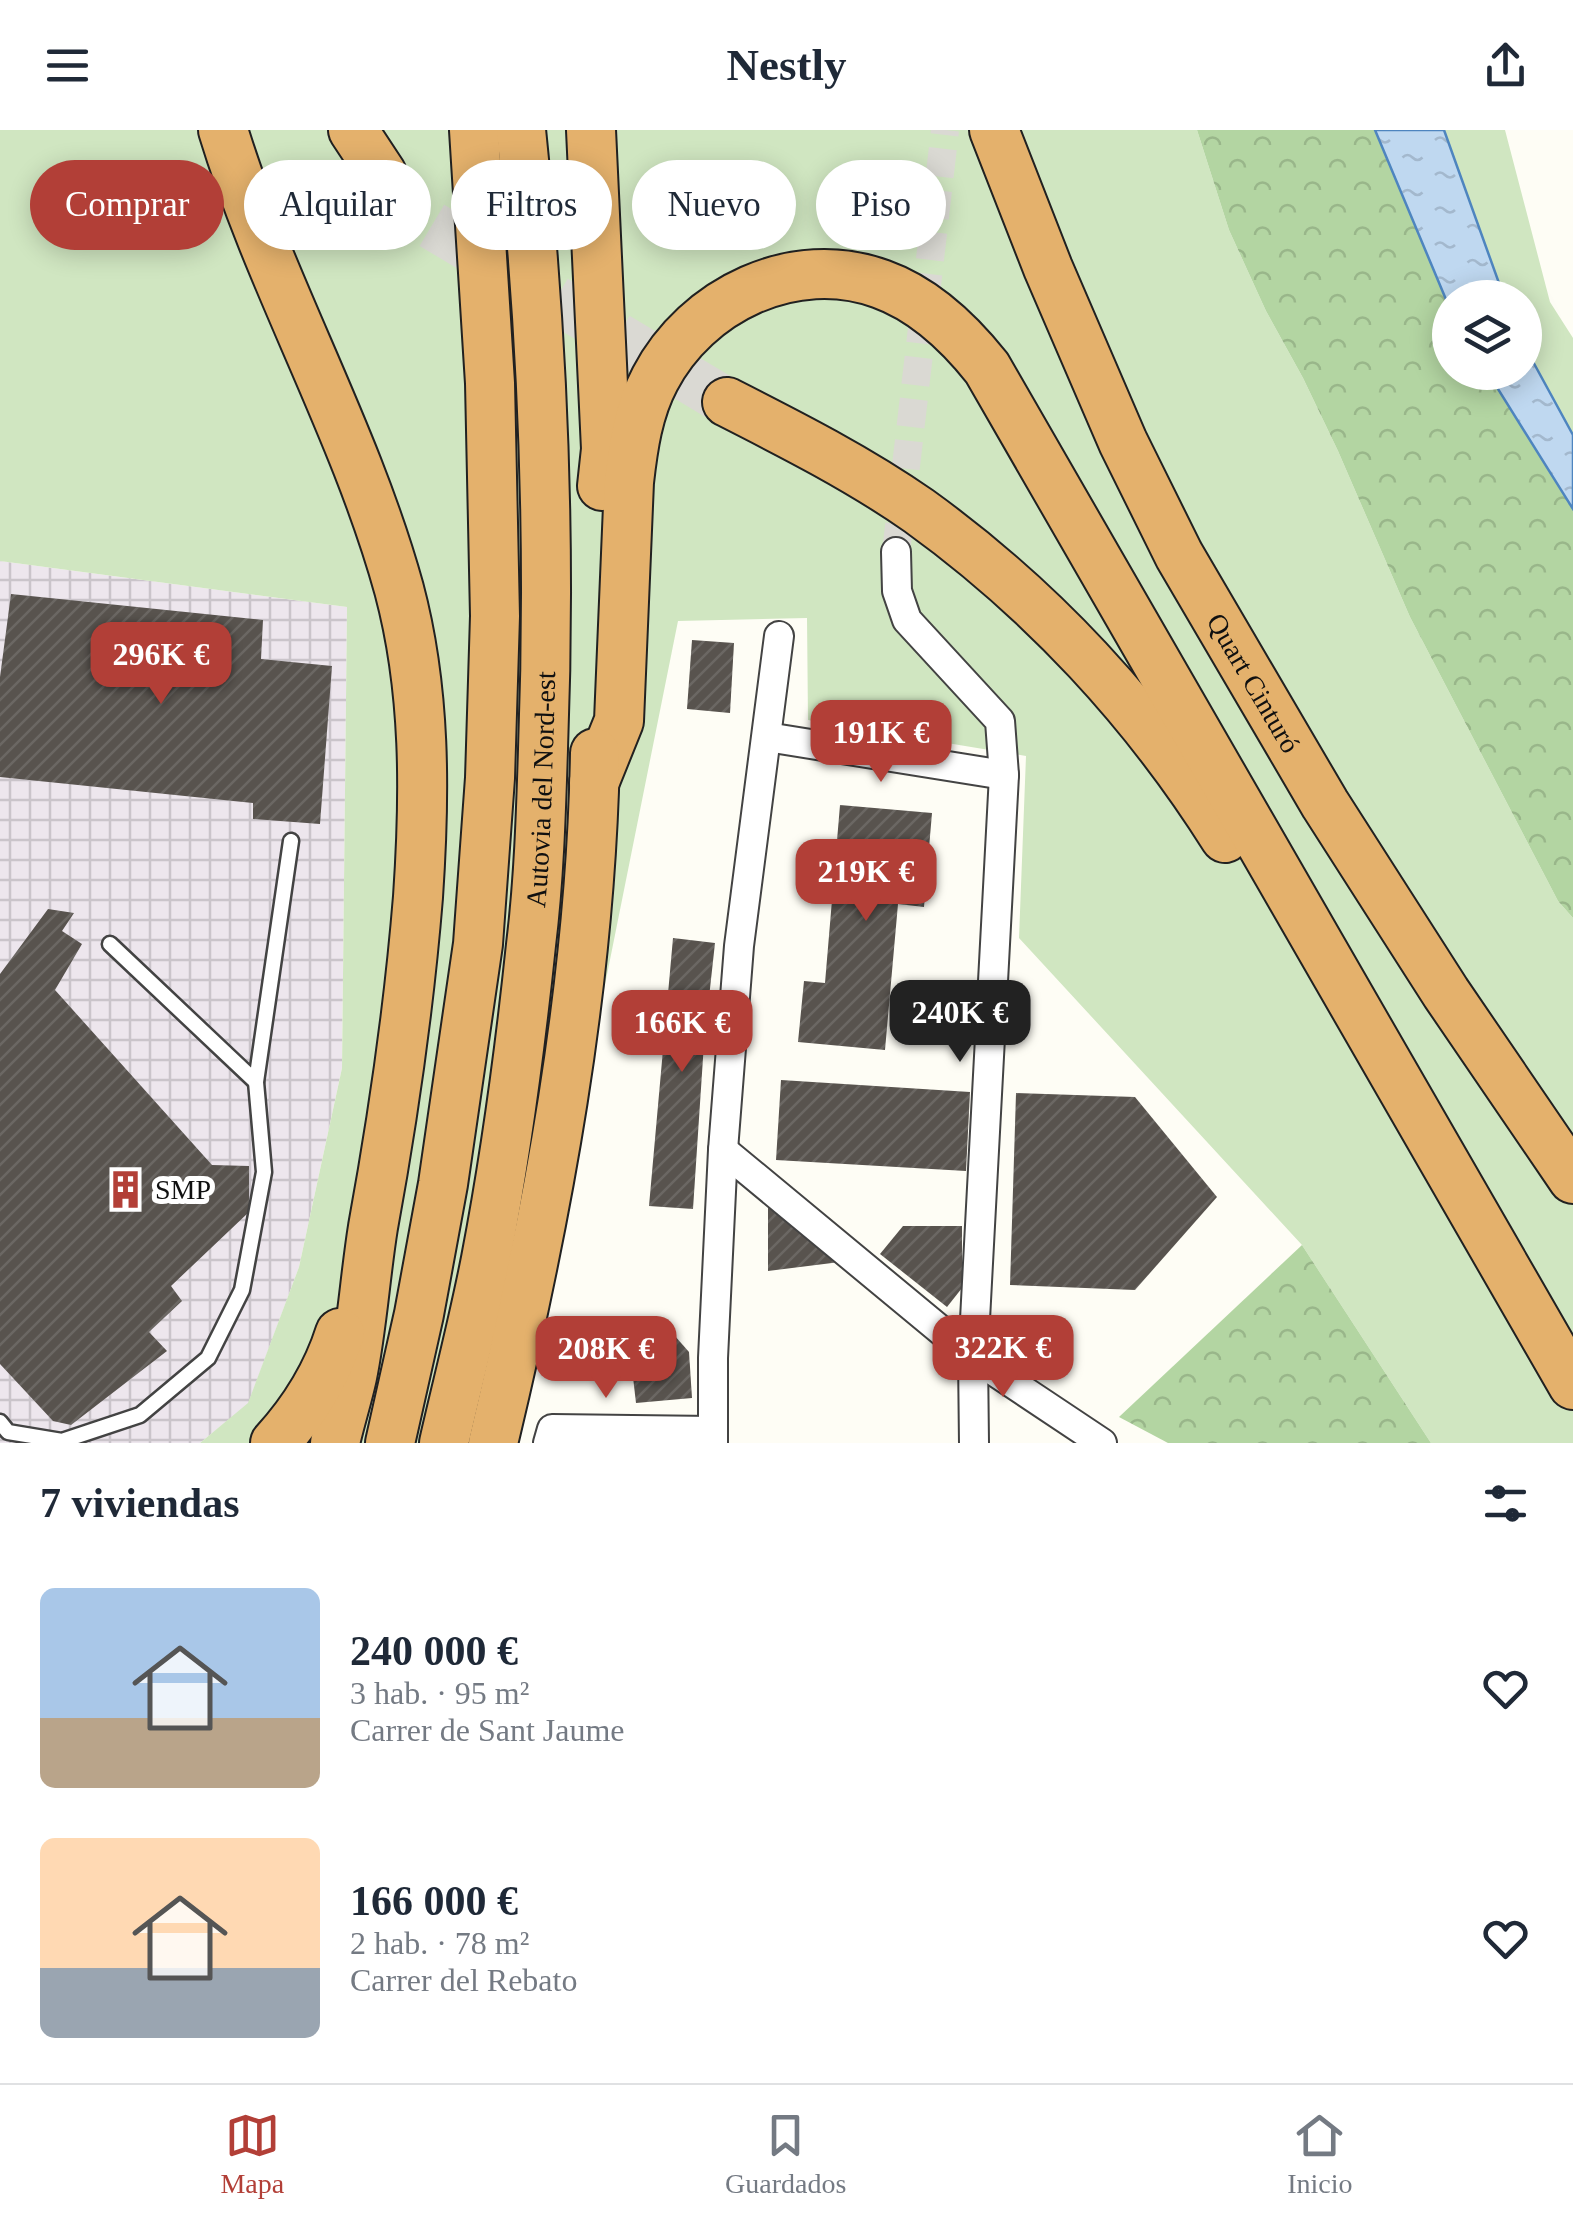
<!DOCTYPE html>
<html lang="es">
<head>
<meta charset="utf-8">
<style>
  body { margin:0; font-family:"Times New Roman",serif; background:#f2f2f3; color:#1f2937; height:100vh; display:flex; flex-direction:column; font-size:38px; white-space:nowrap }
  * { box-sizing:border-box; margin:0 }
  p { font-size:32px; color:#747a83 }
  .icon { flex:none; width:55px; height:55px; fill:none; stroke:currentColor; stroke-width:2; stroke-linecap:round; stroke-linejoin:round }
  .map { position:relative; height:1313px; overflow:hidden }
  .side { display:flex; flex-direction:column; background:#fff; flex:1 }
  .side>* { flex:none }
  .top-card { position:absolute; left:30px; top:30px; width:1000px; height:90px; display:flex; gap:20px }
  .buttons { position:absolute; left:1432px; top:150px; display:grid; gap:20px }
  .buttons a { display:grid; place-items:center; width:110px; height:110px; border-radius:50%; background:#fff; box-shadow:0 5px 25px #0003; font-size:50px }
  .price { position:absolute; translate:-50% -85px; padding:0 22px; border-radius:20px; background:#b23f37; color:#fff; font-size:32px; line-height:65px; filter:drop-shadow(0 2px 5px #0008) }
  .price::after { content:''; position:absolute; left:50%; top:60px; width:30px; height:22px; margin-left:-15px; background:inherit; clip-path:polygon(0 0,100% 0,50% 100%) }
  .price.on { background:#222; color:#fff }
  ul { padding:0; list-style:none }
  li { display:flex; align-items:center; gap:30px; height:250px; padding:0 40px }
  li span { display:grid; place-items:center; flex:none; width:280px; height:200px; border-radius:15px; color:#555 }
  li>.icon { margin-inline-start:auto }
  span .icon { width:120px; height:120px; fill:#fffc; stroke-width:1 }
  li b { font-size:42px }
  h2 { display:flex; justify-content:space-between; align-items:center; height:120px; padding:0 40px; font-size:42px }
  .tag { padding:0 35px; border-radius:45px; background:#fff; box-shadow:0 5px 25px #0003; font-size:35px; line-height:90px }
  .tag.on { background:#b23f37; color:#fff }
  header { display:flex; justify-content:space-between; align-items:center; height:130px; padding:0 40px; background:#fff; font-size:45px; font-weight:600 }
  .tabs { display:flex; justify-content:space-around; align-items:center; height:140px; border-top:2px solid #e0e1e3; background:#fff; font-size:28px; color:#747a83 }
  .tabs a { display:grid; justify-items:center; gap:5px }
  .tabs .on { color:#b23f37 }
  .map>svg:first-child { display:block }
</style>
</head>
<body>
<header><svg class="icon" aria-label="menu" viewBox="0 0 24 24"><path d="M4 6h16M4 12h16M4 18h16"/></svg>Nestly<svg class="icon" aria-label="share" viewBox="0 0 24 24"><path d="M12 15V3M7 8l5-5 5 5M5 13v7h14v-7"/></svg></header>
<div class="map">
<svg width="1573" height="1313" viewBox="0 0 1573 1313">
  <defs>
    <pattern id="industrial-grid" width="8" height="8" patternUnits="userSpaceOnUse" patternTransform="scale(2.5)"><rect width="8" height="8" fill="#ede6ed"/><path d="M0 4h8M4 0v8" fill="none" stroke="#cac4ca"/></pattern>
    <pattern id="forest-crowns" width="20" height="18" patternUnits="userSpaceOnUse" patternTransform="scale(2.5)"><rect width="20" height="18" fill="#b3d5a2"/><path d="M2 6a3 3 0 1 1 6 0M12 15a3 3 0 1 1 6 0" fill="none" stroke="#99b68a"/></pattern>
    <pattern id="water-ripples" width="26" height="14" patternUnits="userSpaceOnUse" patternTransform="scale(2.5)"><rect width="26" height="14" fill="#bfd8f0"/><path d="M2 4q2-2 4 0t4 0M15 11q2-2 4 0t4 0" fill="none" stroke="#a3b8cd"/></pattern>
    <pattern id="building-hatch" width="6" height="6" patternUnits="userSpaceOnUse" patternTransform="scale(2.5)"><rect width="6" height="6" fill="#58534e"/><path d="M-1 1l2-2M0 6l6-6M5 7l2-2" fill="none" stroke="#6b6763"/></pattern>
  </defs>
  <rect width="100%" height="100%" fill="#fefdf5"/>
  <path fill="url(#industrial-grid)" d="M0 431 347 477 342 938 299 1137 248 1274 200 1313H0Z"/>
  <g fill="#d0e6c1">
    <path d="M0 0H1197L1229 100 1266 181 1303 248 1338 321 1410 487 1558 771 1573 788V1313H1431L1302 1115 1019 808 1026 626 808 590 807 488 678 491 513 1313H200L248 1273 299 1137 342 938 347 477 0 431Z"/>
    <path d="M1444 0H1505L1550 172 1573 208V305L1525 217V168L1504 167Z"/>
  </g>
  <g fill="url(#forest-crowns)">
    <path d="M1197 0H1375L1450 179V242L1488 243 1573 379V788L1558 771 1410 487 1338 321 1303 248 1266 181 1229 100Z"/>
    <path d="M1302 1115 1431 1313H1168L1119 1287Z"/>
  </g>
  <g fill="url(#water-ripples)" stroke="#4e85bf" stroke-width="2.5">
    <path d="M1375 0H1444L1504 167 1450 168V179Z"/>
    <path d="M1525 217 1573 305V379L1488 243 1525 242Z"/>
  </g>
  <g fill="url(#building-hatch)">
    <path d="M11 464 263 490 261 529 332 536 320 694 253 689V673L0 647V547Z"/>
    <path d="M692 510 734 513 730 583 687 579Z"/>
    <path d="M840 675 932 683 924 777 898 774 885 920 798 912 804 851 825 853Z"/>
    <path d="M48 779 74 783 62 801 82 814 55 860 212 1035 249 1036V1082L171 1156 182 1171 149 1202 167 1221 71 1295 53 1291 0 1234V844Z"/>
    <path d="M673 808 715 813 704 913 693 1079 649 1076Z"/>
    <path d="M781 950 970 962 966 1041 776 1030Z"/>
    <path d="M1016 963 1135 967 1217 1067 1135 1160 1010 1155Z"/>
    <path d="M768 1071 848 1131 768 1141Z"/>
    <path d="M903 1096H962V1158L947 1177 880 1124Z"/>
    <path d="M667 1197 689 1222 692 1268 636 1273 628 1204Z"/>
  </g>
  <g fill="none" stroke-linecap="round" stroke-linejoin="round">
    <path stroke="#dad9d3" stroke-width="28" stroke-dasharray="28 14" stroke-linecap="butt" d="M896 422 945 0"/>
    <path stroke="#dad9d3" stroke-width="48" stroke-dasharray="48 24" stroke-linecap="butt" d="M382 44 402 70 428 93 727 272"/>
    <defs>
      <g id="service">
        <path d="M110 814 256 952"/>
        <path d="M0 1292 8 1302 62 1311 140 1285 208 1228 242 1160 264 1042 256 952 291 711"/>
      </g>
      <g id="minor">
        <path d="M896 422 897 461 907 490 1000 591 1004 645 973 1227 974 1313"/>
        <path d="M767 607 1004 645"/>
        <path d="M723 1020 973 1227 1102 1313"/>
        <path d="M548 1313 552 1299 713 1301"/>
        <path d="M713 1313V1228L723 1020 739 816 779 506"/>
      </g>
      <g id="motorway">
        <path d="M223 0C271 157 355 300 399 459 426 560 425 664 418 767 409 878 393 988 373 1097 365 1147 362 1198 352 1247 347 1269 340 1291 335 1313"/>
        <path d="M353 0 382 44"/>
        <path d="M591 0 606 319 602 356"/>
        <path id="s1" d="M994 0 1048 138 1123 312 1179 425 1325 674 1446 863 1573 1049"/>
        <path d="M727 272C792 305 859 339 919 381 1041 469 1145 581 1225 708"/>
        <path d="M594 653 619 591 629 352C633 317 638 281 655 249 696 170 794 122 881 154 923 169 960 204 987 238L1573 1255"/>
        <path d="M275 1313C304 1281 327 1244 340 1203"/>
        <path d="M390 1313 419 1184 443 1054 478 814 490 648 495 486 490 253 474 0"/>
        <path id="s2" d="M444 1313C458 1252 474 1191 486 1129 506 1025 520 920 531 815 539 750 541 684 543 619 551 412 543 206 521 0"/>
        <path d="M493 1313C547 1088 591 855 595 623"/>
      </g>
    </defs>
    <use href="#service" stroke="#434343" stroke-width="19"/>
    <use href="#minor" stroke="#434343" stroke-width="32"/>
    <use href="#motorway" stroke="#212121" stroke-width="52"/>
    <use href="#service" stroke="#fff" stroke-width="14"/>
    <use href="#minor" stroke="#fff" stroke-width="28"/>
    <use href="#motorway" stroke="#e4b16c" stroke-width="48"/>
  </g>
  <defs>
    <symbol id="building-bare" viewBox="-9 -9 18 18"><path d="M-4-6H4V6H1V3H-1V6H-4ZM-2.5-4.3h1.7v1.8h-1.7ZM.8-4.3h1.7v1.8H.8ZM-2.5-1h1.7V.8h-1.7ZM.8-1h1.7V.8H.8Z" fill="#b23f37" stroke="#fff" stroke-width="2.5" paint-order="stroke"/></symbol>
  </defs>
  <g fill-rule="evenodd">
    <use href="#building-bare" x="98" y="1032" width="55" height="55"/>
  </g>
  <g text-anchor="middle" stroke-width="10" stroke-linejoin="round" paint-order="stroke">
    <g font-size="28" fill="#101010" stroke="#fff">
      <text dy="10" stroke="none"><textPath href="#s1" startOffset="612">Quart Cinturó</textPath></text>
      <text dy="10" stroke="none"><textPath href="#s2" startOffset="662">Autovia del Nord-est</textPath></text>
    </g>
    <g font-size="28" fill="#101010" stroke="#fff" text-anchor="start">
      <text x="155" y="1069">SMP</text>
    </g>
  </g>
</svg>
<div class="buttons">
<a><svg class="icon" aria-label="layers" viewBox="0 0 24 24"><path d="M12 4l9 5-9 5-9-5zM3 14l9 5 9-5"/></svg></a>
</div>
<b class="price" style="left:161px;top:577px">296K €</b>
<b class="price" style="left:881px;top:655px">191K €</b>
<b class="price" style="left:866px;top:794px">219K €</b>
<b class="price on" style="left:960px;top:935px">240K €</b>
<b class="price" style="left:682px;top:945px">166K €</b>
<b class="price" style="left:1003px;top:1270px">322K €</b>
<b class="price" style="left:606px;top:1271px">208K €</b>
<div class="top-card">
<a class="tag on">Comprar</a>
<a class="tag">Alquilar</a>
<a class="tag">Filtros</a>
<a class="tag">Nuevo</a>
<a class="tag">Piso</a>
</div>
</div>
<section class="side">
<h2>7 viviendas<svg class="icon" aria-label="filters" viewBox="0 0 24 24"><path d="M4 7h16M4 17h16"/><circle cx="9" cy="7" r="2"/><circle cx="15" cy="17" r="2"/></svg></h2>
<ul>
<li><span style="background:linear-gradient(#a9c7e8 65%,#b9a48a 0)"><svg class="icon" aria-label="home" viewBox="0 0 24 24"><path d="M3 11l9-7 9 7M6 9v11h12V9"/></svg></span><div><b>240 000 €</b><p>3 hab. · 95 m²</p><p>Carrer de Sant Jaume</p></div><svg class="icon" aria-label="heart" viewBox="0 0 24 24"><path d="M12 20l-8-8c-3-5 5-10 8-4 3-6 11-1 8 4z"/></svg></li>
<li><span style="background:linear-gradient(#ffd9b3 65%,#9aa5b1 0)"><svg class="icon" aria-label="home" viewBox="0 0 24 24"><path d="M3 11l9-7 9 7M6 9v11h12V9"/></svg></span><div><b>166 000 €</b><p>2 hab. · 78 m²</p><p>Carrer del Rebato</p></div><svg class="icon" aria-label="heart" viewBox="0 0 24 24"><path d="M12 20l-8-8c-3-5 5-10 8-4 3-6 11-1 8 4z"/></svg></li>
</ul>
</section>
<nav class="tabs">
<a class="on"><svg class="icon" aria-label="map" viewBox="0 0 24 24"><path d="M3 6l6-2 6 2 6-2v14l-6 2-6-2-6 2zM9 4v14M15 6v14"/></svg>Mapa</a>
<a><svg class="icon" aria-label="saved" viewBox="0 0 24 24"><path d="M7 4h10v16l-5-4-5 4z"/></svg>Guardados</a>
<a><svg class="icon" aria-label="home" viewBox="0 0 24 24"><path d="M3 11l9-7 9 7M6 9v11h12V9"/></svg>Inicio</a>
</nav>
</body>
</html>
